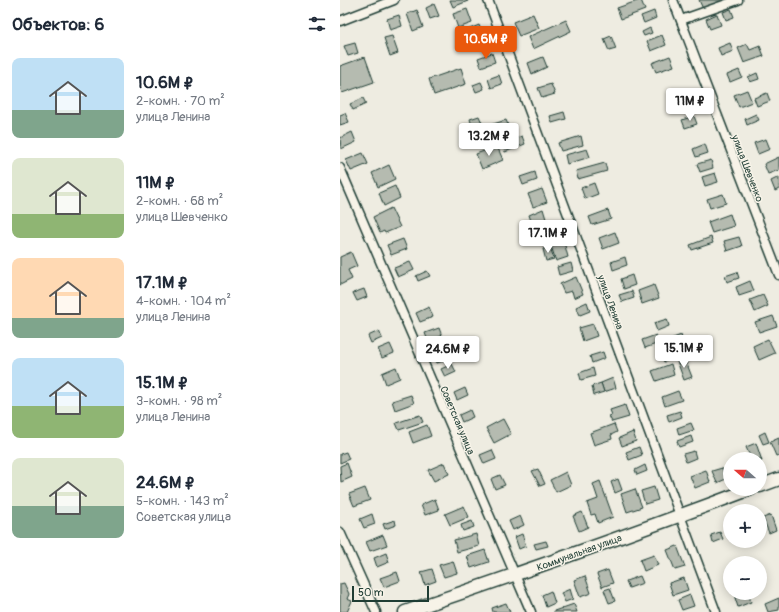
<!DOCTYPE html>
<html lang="ru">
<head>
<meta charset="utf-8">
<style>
  body { margin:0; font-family:Pangolin,sans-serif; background:#f2f2f3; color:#1f2937; height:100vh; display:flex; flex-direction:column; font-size:15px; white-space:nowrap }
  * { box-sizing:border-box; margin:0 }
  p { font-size:13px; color:#747a83 }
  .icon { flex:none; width:22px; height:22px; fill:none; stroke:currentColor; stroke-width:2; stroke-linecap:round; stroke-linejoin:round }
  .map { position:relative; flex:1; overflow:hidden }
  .side { display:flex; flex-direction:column; background:#fff; width:340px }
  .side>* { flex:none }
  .needle { width:26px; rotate:290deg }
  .fabs { position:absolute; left:383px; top:452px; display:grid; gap:8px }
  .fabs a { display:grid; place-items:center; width:44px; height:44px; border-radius:50%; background:#fff; box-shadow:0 2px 10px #0003; font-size:20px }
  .scale { position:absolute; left:12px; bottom:10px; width:77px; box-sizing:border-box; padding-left:4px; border:2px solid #1f3d34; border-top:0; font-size:11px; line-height:14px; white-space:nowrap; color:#1f3d34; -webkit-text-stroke:3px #f7f3e8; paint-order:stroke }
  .price { position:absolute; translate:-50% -34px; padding:0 9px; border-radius:4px; background:#fff; color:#222; font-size:13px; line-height:26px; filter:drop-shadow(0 1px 2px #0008) }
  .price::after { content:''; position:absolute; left:50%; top:24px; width:12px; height:9px; margin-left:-6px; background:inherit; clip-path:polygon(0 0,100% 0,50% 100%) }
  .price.active { background:#ea580c; color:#fff }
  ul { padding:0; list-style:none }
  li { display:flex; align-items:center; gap:12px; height:100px; padding:0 12px }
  li span { display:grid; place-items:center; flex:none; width:112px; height:80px; border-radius:8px; color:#555 }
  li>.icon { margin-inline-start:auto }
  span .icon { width:48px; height:48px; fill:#fffc; stroke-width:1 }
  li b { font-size:17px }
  h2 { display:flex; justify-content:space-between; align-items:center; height:48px; padding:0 12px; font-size:17px }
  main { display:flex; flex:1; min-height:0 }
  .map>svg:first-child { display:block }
</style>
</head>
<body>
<main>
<section class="side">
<h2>Объектов: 6<svg class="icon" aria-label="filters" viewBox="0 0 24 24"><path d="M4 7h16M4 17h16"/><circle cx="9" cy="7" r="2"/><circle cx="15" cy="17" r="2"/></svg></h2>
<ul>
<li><span style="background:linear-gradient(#bfe0f5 65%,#7fa58c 0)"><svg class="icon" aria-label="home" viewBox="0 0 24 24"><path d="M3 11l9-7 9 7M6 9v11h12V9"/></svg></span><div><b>10.6M ₽</b><p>2-комн. · 70 m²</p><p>улица Ленина</p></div></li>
<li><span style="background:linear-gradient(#dfe7d0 70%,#8fb573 0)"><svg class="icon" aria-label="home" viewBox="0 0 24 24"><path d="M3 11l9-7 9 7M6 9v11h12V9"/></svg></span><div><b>11M ₽</b><p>2-комн. · 68 m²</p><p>улица Шевченко</p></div></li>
<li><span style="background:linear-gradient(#ffd9b3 75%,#7fa58c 0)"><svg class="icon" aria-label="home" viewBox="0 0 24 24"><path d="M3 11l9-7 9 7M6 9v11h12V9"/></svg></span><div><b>17.1M ₽</b><p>4-комн. · 104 m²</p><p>улица Ленина</p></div></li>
<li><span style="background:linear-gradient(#bfe0f5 60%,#8fb573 0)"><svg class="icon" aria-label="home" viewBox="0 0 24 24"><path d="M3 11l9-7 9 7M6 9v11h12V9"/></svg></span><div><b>15.1M ₽</b><p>3-комн. · 98 m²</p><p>улица Ленина</p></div></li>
<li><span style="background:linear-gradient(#dfe7d0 60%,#7fa58c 0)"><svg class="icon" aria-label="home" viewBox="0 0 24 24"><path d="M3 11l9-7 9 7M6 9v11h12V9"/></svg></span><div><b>24.6M ₽</b><p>5-комн. · 143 m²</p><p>Советская улица</p></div></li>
</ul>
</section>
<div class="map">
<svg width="439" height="612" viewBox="0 0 439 612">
  <rect width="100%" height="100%" fill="#eeece1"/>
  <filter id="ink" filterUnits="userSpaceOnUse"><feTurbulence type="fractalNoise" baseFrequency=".025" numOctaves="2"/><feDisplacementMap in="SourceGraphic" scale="8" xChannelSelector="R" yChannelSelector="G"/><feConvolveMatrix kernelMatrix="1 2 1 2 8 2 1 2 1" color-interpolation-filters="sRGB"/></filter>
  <g filter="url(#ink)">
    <g fill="#b5bbb0" stroke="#1f3d34">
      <path d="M110 0H128V1L113 7Z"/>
      <path d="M300 0H301L305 10 281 19 277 8Z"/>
      <path d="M359 0H385L363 9Z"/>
      <path d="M94 4 99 16 90 19 86 8Z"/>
      <path d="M127 9 132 23 118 28 113 14Z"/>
      <path d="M391 9 394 17 386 20 383 12Z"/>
      <path d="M77 10 83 27 73 31 67 14Z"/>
      <path d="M314 11 316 18 304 23 301 16Z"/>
      <path d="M193 14 199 28 179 36 173 22Z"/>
      <path d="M377 14 381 25 370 29 366 19Z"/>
      <path d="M59 15 62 26 50 30 47 19Z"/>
      <path d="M226 20 231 31 193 49 188 37Z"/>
      <path d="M139 25 143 35 129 41 125 31Z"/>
      <path d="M310 28 312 33 304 36 302 32Z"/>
      <path d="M322 35 326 45 311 51 307 41Z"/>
      <path d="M52 36 58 53 50 56 44 38Z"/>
      <path d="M271 36 276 49 269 51 264 39Z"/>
      <path d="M15 43 18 53 8 56 4 46Z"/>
      <path d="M390 43 393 51 381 56 378 48Z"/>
      <path d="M407 44 410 50 420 46 424 56 404 63 398 48Z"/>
      <path d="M152 53 155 62 141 67 138 58Z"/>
      <path d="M330 56 334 66 316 72 312 63Z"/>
      <path d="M25 57 34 82 2 93 0 86V66Z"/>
      <path d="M203 57 207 67 192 74 188 63Z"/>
      <path d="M121 68 126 84 94 95 89 79Z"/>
      <path d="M399 70 402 77 390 82 387 75Z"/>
      <path d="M417 73 419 79 410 82 408 77Z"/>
      <path d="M159 75 162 84 151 88 148 79Z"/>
      <path d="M141 82 144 89 136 92 133 85Z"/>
      <path d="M211 84 215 94 202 98 198 88Z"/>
      <path d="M407 90 412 102 399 107 394 95Z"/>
      <path d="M427 93 430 101 417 106 414 98Z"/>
      <path d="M347 97 351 106 338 111 335 102Z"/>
      <path d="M23 98 26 104 13 110 10 104Z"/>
      <path d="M224 112 226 119 212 123 210 116Z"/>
      <path d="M5 113 9 122 0 125V115Z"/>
      <path d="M416 114 419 120 407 125 405 119Z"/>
      <path d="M139 116 142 123 132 126 130 119Z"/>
      <path d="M354 116 357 124 345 128 342 120Z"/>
      <path d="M166 120 168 125 149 131 147 126Z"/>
      <path d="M12 132 16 142 1 149 0 138Z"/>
      <path d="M182 136 185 144 165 152 162 144Z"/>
      <path d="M241 136 243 145 221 151 218 143Z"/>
      <path d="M426 139 430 149 418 154 414 143Z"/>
      <path d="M365 144 368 153 356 157 353 149Z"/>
      <path d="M157 146 163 160 142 169 136 154Z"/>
      <path d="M247 149 250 157 227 164 225 155Z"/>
      <path d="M23 153 28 164 11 171 6 160Z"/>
      <path d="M439 157V170L428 174 424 164Z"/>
      <path d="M371 160 373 168 360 172 357 164Z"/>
      <path d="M265 163 267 171 238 179 236 171Z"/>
      <path d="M49 165 55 179 38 187 32 173Z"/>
      <path d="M195 172 197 180 183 185 180 177Z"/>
      <path d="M375 173 378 182 365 186 362 177Z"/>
      <path d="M439 177V189L435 191 431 181Z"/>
      <path d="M254 183 258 194 245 199 241 188Z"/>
      <path d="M55 186 60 198 44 206 39 193Z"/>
      <path d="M202 189 207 202 193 207 188 194Z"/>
      <path d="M383 194 386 203 370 208 367 199Z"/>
      <path d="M51 208 60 227 45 233 44 231 40 233 33 217Z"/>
      <path d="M203 209 206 219 192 224 189 215Z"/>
      <path d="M268 210 271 219 252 225 249 217Z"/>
      <path d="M390 214 394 226 372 233 368 222Z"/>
      <path d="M214 220 217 228 205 233 202 225Z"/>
      <path d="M275 232 279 243 263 249 259 238Z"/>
      <path d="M371 237 373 243 352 250 350 245Z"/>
      <path d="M399 237 402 246 387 251 384 241Z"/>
      <path d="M63 239 67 249 51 255 47 245Z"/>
      <path d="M224 242 228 257 216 261 211 246Z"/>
      <path d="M210 247 214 259 206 261 203 249Z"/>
      <path d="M11 252 17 266 8 270 12 279 0 285V257Z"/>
      <path d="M285 257 287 265 273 270 271 262Z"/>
      <path d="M70 262 74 270 58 277 54 268Z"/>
      <path d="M231 263 233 271 219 275 217 267Z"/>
      <path d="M87 271 90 276 78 281 76 276Z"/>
      <path d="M397 272 399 278 387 282 385 276Z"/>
      <path d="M292 275 295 285 284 289 281 279Z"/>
      <path d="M236 277 243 294 234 298 232 291 224 293 220 284Z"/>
      <path d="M410 281 414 291 399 296 396 287Z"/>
      <path d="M314 285 319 298 302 304 298 291Z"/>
      <path d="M24 289 27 297 17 301 13 293Z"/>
      <path d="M292 291 294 298 282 302 279 295Z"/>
      <path d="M423 295 428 306 415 312 410 300Z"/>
      <path d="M247 302 250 311 240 315 236 307Z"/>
      <path d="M89 307 93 317 80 322 76 313Z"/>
      <path d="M433 316 437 326 419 332 415 322Z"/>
      <path d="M327 319 329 326 317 331 314 323Z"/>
      <path d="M253 324 257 336 243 341 239 328Z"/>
      <path d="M99 328 102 336 88 341 85 333Z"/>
      <path d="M39 331 42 338 31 343 28 336Z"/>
      <path d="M316 335 319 343 305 348 302 340Z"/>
      <path d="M341 335 343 341 330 346 328 340Z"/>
      <path d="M428 339 435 353 419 360 413 346Z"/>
      <path d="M50 344 54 353 42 358 38 349Z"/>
      <path d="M338 346 341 356 324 362 321 352Z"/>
      <path d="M107 349 110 359 97 363 94 354Z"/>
      <path d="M263 352 265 358 252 363 250 356Z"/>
      <path d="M345 359 352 377 344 380 337 361Z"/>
      <path d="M112 364 116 372 105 377 101 369Z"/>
      <path d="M331 364 334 375 316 381 312 371Z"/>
      <path d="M56 367 60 378 46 384 42 373Z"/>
      <path d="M253 368 255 376 241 380 239 373Z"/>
      <path d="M273 378 276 388 264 392 261 383Z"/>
      <path d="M261 383 264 392 254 395 252 386Z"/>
      <path d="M125 388 128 395 117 400 114 393Z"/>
      <path d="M338 391 342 400 325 406 322 397Z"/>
      <path d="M71 395 74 403 55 410 52 401Z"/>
      <path d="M285 405 289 417 272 422 269 416 272 415 270 410Z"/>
      <path d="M130 410 133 417 122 422 119 415Z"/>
      <path d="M340 411 342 417 329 422 327 415Z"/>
      <path d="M80 415 83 422 59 430 56 423Z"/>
      <path d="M163 419 171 434 154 443 146 428Z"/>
      <path d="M351 423 354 430 339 435 337 428Z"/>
      <path d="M274 424 277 432 271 435 272 439 254 445 250 433Z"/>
      <path d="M87 425 91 436 73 443 69 432Z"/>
      <path d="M293 432 296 441 282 446 279 438Z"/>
      <path d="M425 432 429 442 423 444 419 435Z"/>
      <path d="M351 436 353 442 339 447 337 441Z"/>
      <path d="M439 438V455L436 456 430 442Z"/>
      <path d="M416 443 422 461 420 462V459H411L406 447Z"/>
      <path d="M299 447 302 455 289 460 286 452Z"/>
      <path d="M152 450 156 459 144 464 140 455Z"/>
      <path d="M354 451 356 458 346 462 343 454Z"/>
      <path d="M6 452 9 459 0 463V454Z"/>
      <path d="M7 463 12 477 1 482 0 466Z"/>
      <path d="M104 463 109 474 94 481 88 470Z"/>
      <path d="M305 465 307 471 297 475 295 470Z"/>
      <path d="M382 468 386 479 377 483 372 471Z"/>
      <path d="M198 469 205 484 200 486 192 471Z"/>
      <path d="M366 470 370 482 355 488 350 476Z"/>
      <path d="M226 472 231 485 216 492 210 480Z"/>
      <path d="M160 475 165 485 155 489 151 479Z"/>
      <path d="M278 479 282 490 275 493 271 482Z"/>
      <path d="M260 481 273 517 258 523 255 514 251 515 247 503 258 499 253 484Z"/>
      <path d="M314 487 318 500 305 504 301 491Z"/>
      <path d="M25 488 30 500 14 506 9 494Z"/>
      <path d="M295 489 302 507 287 512 281 494Z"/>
      <path d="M95 499 99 510 85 515 81 505Z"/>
      <path d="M124 506 129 517 110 525 105 514Z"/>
      <path d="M242 512 248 527 239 531 233 516Z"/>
      <path d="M32 514 35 524 24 528 20 519Z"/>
      <path d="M431 515 436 530 429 533 423 518Z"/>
      <path d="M180 516 184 525 173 530 169 521Z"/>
      <path d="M55 520 56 525 45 529 43 524Z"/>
      <path d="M132 521 134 527 123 531 121 525Z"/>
      <path d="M380 532 383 539 373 543 371 535Z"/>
      <path d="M136 534 139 546 117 552 114 540Z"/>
      <path d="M182 534 186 546 179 549 175 537Z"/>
      <path d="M43 535 47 545 30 551 26 542Z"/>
      <path d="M206 541 208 546 196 549 194 544Z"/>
      <path d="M337 546 345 567 335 570 327 550Z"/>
      <path d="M145 550 149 562 131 568 127 556Z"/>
      <path d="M46 553 49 562 37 567 34 558Z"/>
      <path d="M314 555 318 565 304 571 300 560Z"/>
      <path d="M113 561 117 573 104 577 99 565Z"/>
      <path d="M92 569 96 581 85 585 81 572Z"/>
      <path d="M268 570 273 583 262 587 257 574Z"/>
      <path d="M57 572 60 581 44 587 40 578Z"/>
      <path d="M245 576 251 593 240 597 234 580Z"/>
      <path d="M300 576 303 583 289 588 286 581Z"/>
      <path d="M344 578 348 590 333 595 329 583Z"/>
      <path d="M4 583 9 594 7 599 12 601 7 612H0V584Z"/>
      <path d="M270 588 275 601 269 603 264 590Z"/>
      <path d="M230 589 233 599 225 602 221 593Z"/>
      <path d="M211 591 215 603 206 607 202 595Z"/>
      <path d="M408 593 411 602 398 607 395 598Z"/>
      <path d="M350 595 354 606 342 610 338 600Z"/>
      <path d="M439 598V610L428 612 425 604Z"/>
      <path d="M166 603 170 612H153L152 608Z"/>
      <path d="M234 604 237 612H214V611Z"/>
    </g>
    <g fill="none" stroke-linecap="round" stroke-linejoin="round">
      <defs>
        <g id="street">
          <path d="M148 0 376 612"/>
          <path d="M333 0 439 275"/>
          <path d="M341 20 398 0"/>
          <path d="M0 21 54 0"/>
          <path d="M0 168 191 612"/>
          <path d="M0 532 36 612"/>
        </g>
        <g id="secondary">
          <path d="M420 486 439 479"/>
          <path d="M65 612C181 573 297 532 411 489"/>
        </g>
      </defs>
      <use href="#street" stroke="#1f3d34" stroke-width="11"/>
      <use href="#secondary" stroke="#1f3d34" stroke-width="15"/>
      <use href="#street" stroke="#f7f3e8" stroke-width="8"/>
      <use href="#secondary" stroke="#f7f3e8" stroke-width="12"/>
    </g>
  </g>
  <g text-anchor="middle" stroke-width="3" stroke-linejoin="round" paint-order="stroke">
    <g font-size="10" fill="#1f3d34" stroke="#f7f3e8">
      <text transform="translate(408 168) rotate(69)" y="4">улица Шевченко</text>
      <text transform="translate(271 302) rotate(70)" y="4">улица Ленина</text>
      <text transform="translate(118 420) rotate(67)" y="4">Советская улица</text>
      <text transform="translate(239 552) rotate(-20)" y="4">Коммунальная улица</text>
    </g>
  </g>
</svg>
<div class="fabs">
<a><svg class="needle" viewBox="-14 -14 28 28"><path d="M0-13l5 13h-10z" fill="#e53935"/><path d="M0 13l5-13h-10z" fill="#747a83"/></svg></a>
<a>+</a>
<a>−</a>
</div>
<div class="scale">50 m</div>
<b class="price active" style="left:146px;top:60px">10.6M ₽</b>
<b class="price" style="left:350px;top:122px">11M ₽</b>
<b class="price" style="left:149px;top:157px">13.2M ₽</b>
<b class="price" style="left:208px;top:254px">17.1M ₽</b>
<b class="price" style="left:344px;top:369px">15.1M ₽</b>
<b class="price" style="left:108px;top:370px">24.6M ₽</b>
</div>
</main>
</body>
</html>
